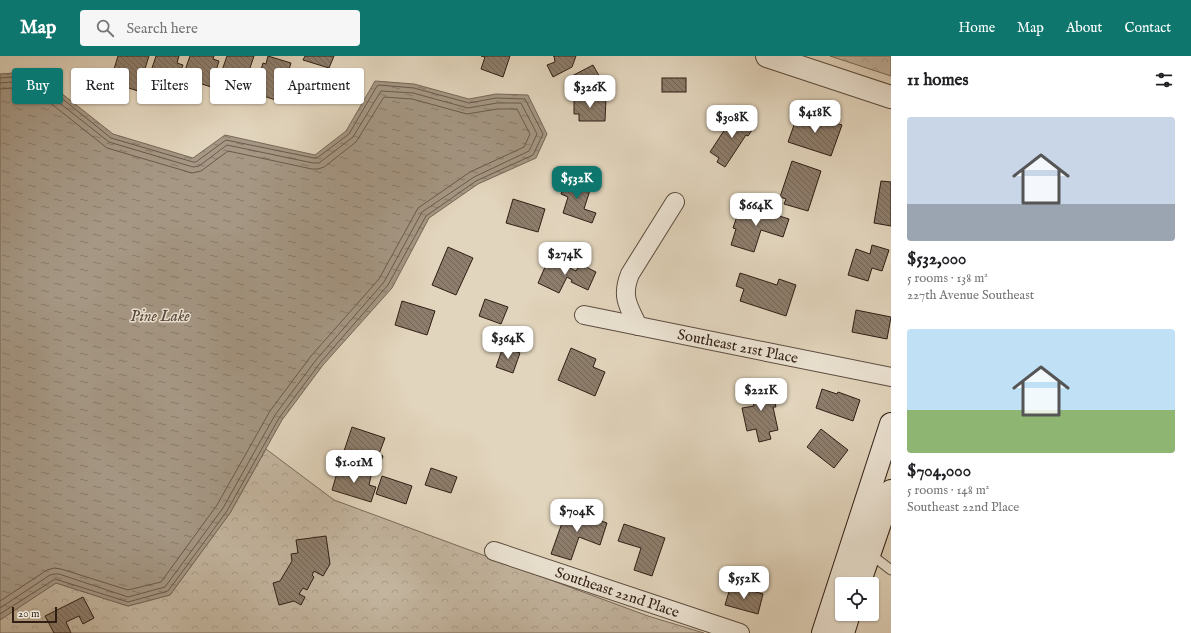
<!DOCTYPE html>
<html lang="en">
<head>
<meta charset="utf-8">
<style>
  body { margin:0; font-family:"IM FELL English",serif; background:#f6f6f6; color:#202124; height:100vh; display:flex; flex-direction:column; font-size:15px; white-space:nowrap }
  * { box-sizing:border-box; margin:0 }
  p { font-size:13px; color:#757577 }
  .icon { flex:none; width:22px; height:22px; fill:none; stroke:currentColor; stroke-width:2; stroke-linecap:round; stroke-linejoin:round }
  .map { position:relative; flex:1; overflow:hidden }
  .panel { display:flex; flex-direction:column; background:#fff; width:300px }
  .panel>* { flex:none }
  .banner { position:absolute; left:12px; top:12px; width:380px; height:36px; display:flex; gap:8px }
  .buttons { position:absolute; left:835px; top:521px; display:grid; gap:8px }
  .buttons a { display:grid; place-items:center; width:44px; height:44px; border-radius:4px; background:#fff; box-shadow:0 1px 3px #0004; font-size:20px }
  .scale { position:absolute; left:12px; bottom:10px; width:45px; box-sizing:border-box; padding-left:4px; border:2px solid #301e15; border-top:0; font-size:11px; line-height:14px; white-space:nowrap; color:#301e15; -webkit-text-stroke:3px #ece4d4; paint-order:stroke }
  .price { position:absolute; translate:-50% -34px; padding:0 9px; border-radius:8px; background:#fff; color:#222; font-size:13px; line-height:26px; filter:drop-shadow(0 1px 2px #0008) }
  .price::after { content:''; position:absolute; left:50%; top:24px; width:12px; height:9px; margin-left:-6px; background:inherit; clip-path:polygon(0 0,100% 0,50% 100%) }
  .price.active { background:#0f766e; color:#fff }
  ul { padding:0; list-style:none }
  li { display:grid; align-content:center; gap:8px; height:212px; padding:0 16px }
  li span { display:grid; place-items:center; height:124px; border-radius:4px; color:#555 }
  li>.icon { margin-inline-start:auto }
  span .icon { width:72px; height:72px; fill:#fffc; stroke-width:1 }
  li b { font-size:17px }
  h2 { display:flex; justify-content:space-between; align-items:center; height:48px; padding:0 16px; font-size:17px }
  .tag { padding:0 14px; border-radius:4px; background:#fff; box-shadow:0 1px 3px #0004; font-size:14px; line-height:36px }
  .tag.active { background:#0f766e; color:#fff }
  header { display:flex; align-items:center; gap:24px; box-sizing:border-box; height:56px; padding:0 20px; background:#0f766e; color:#fff }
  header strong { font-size:19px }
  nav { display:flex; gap:22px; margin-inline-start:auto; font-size:14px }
  .search { width:280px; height:36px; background:#f6f6f6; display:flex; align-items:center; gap:10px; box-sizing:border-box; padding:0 14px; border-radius:4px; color:#757577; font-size:15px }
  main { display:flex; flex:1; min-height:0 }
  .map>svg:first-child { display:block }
</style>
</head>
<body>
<header>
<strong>Map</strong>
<div class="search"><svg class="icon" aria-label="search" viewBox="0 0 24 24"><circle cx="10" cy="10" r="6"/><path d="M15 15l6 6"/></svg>Search here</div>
<nav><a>Home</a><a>Map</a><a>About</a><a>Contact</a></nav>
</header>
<main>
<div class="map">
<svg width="891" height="577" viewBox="0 0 891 577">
  <defs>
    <pattern id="forest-crowns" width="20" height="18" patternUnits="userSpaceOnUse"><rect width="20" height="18" fill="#c4b6a0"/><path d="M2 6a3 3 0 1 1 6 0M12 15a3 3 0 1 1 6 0" fill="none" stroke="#a99c89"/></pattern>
    <pattern id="water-ripples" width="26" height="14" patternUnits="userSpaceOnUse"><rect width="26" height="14" fill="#a59784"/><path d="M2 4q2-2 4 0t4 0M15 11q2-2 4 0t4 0" fill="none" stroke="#877b6b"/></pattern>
    <pattern id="building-back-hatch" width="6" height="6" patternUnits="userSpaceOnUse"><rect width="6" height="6" fill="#8d7d6c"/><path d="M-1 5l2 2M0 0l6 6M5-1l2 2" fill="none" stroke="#746658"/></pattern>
  </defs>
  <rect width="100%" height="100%" fill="#e2d5bd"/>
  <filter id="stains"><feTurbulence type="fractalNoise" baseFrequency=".005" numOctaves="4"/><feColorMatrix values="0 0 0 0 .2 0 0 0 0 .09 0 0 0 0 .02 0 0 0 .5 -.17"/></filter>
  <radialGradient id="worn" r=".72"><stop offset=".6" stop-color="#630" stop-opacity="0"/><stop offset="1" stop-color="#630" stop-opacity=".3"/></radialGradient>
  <g fill="url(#forest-crowns)" stroke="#7a6a5a">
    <path d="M830 0H891V20Z"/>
    <path d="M266 393 334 444 648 560 704 577H0V564L3 561 56 527 128 550 170 539 230 457Z"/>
  </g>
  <path fill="url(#water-ripples)" stroke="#766758" d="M13 17 56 33 113 78 193 102 225 79 315 99 346 75 375 25 414 28 469 43 496 38 528 39 547 78 536 102 478 128 429 162 392 232 323 309 282 364 230 457 170 539 128 550 56 527 0 564V18Z"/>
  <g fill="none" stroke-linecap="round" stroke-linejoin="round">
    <g stroke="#6a5a4c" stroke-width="1">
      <path d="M0 22 13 21 54 36 111 82 193 106H196L226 84 314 102H317L349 78 377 30 379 29 414 32 469 47 496 42 525 43 543 78 533 99 476 125 426 160 388 229 320 307 279 362 227 455 168 535 128 546 55 523 0 558"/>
      <path d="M0 27 12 26 52 41 109 86 193 111 199 110 227 89 313 107H319L353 81 381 35 413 37 468 52 497 47H521L537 78 529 95 474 121 422 156 384 226 316 304 275 359 223 452 165 531 128 541 59 518H55L50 519 0 552"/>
      <path d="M0 33 11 32 49 46 107 92 192 117 201 115 228 95 312 113H318L324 111 356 86 384 41 412 43 467 58 497 53H517L530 78 524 91 470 116 418 152 379 223 311 300 270 355 217 449 161 526 128 534 61 513 54 512 47 514 0 545"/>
    </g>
  </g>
  <g fill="url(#building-back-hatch)" stroke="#301e15">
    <path d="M118 0H149L138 35 110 26Z"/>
    <path d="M156 0H179L177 7 183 9 176 27 150 18Z"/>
    <path d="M190 0H214L213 3 219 5 211 31 196 26 197 22 184 17Z"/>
    <path d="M227 0H254L246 24 235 20 232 27 219 23Z"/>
    <path d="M268 0 291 7 279 45 254 37 263 7 266 8Z"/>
    <path d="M305 0H334L329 12 303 4Z"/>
    <path d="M481 0H510L503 21 481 13 485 1Z"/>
    <path d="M553 0H576L572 11 553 21 547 9 555 6 554 0Z"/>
    <path d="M593 9 602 25 585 35 583 32 576 36 568 22Z"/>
    <rect x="662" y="22" width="24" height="14"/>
    <path d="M574 41 606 42 605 65H579V58H574Z"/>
    <path d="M799 55 842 69 831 100 788 86Z"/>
    <path d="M739 57 756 68 748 80 746 79 725 111 717 106 719 102 710 96 729 67 732 68Z"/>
    <path d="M792 105 821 115 808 155 784 148 786 143 780 141Z"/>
    <path d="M566 122 591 131 584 153 596 157 592 167 563 157 568 141 561 138Z"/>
    <path d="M881 125 891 126V170L874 167Z"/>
    <path d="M513 143 545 153 538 176 506 167Z"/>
    <path d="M741 148 789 163 783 181 761 174 754 196 731 189 736 173 733 172Z"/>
    <path d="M872 189 889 194 882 215 872 212 868 225 848 219 856 193 870 198Z"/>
    <path d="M448 191 473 202 456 239 432 229Z"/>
    <path d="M549 202 576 215 580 208 596 216 588 234 571 226 572 224 567 221 559 237 538 227Z"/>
    <path d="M740 217 777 229 779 223 796 229 786 260 740 245 744 233 736 230Z"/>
    <path d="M485 243 508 251 501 268 479 260Z"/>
    <path d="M402 245 435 255 427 279 395 269Z"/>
    <path d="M856 254 891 261 887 283 852 276Z"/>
    <path d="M503 291 520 297 513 317 496 311Z"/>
    <path d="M571 292 596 303 593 311 605 316 595 340 558 324Z"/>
    <path d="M770 327 776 351H773L778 374 769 376 771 383 759 386 756 373 747 375 742 352 754 350 750 331Z"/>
    <path d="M822 333 837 338 838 336 860 344 853 365 816 352Z"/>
    <path d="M352 371 385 382 379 398 383 400 378 413 342 401Z"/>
    <path d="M821 373 848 394 834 412 807 391Z"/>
    <path d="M339 410 371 420 369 429 376 431 371 446 332 434Z"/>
    <path d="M431 412 457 421 451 437 425 429Z"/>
    <path d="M382 420 412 430 406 448 376 438Z"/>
    <path d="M567 453 607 467 600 489 579 481 571 504 551 498Z"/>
    <path d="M624 468 665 482 652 520 634 514 641 492 618 485Z"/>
    <path d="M326 480 330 508 323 520 314 515 312 519 314 521 307 534 303 532 299 538 305 541 301 549 294 545 279 549 273 527 280 525 292 505 291 498 298 497 296 484Z"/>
    <path d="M731 529 763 538 758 558 725 549Z"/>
    <path d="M83 541 94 562 83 568 79 560 66 566 71 577H54L45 560Z"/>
  </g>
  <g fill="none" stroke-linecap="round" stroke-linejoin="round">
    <defs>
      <path id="service" d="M869 497 891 514"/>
      <g id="minor">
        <path id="s1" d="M584 259 891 321"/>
        <path d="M638 270C628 250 621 240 630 218L675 146"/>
        <path id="s2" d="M494 495 740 577"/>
      </g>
      <path id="tertiary" d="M767 0 891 41"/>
      <g id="secondary">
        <path d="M859 528 891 435"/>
        <path d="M823 577 891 368"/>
        <path d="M843 577 849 558"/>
      </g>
    </defs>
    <use href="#service" stroke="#5c4c3f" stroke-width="11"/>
    <use href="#minor" stroke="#5c4c3f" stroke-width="20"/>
    <use href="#tertiary" stroke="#5c4c3f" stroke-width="24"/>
    <use href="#secondary" stroke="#301e15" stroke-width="24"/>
    <use href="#service" stroke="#ece4d4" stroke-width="9"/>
    <use href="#minor" stroke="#ece4d4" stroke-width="18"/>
    <use href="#tertiary" stroke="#ece4d4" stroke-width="22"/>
    <use href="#secondary" stroke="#ece4d4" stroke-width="22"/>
  </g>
  <g text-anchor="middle" stroke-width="3" stroke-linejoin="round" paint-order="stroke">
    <g font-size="15" fill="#301e15" stroke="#ece4d4">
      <text dy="5" stroke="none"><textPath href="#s1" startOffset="157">Southeast 21st Place</textPath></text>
      <text dy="5" stroke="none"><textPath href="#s2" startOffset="130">Southeast 22nd Place</textPath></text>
    </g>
    <g font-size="16" font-style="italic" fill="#59483c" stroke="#ece4d4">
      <text x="160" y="265">Pine Lake</text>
    </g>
  </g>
  <rect width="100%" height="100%" filter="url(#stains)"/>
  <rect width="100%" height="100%" fill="url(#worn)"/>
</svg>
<div class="buttons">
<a><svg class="icon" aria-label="locate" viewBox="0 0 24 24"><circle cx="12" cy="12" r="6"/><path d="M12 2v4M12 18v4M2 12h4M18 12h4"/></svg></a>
</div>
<div class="scale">20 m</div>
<b class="price" style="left:590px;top:53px">$326K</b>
<b class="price" style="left:815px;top:78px">$418K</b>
<b class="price" style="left:732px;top:83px">$308K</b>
<b class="price active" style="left:577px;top:144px">$532K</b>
<b class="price" style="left:756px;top:171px">$664K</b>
<b class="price" style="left:565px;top:220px">$274K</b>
<b class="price" style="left:508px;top:304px">$364K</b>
<b class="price" style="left:761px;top:356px">$221K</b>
<b class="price" style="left:354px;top:428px">$1.01M</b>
<b class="price" style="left:577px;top:477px">$704K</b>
<b class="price" style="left:744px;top:544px">$552K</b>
<div class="banner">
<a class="tag active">Buy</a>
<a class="tag">Rent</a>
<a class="tag">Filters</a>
<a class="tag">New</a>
<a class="tag">Apartment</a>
</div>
</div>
<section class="panel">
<h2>11 homes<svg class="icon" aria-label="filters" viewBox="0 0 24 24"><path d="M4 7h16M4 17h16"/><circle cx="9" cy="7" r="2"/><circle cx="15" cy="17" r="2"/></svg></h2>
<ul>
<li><span style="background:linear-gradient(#c9d6e8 70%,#9aa5b1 0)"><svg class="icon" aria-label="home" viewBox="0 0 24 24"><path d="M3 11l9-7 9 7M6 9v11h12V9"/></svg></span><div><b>$532,000</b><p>5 rooms · 138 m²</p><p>227th Avenue Southeast</p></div></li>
<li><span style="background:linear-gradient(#bfe0f5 65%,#8fb573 0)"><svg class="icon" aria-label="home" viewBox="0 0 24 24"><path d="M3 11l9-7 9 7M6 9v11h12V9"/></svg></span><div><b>$704,000</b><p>5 rooms · 148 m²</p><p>Southeast 22nd Place</p></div></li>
</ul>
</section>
</main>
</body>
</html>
